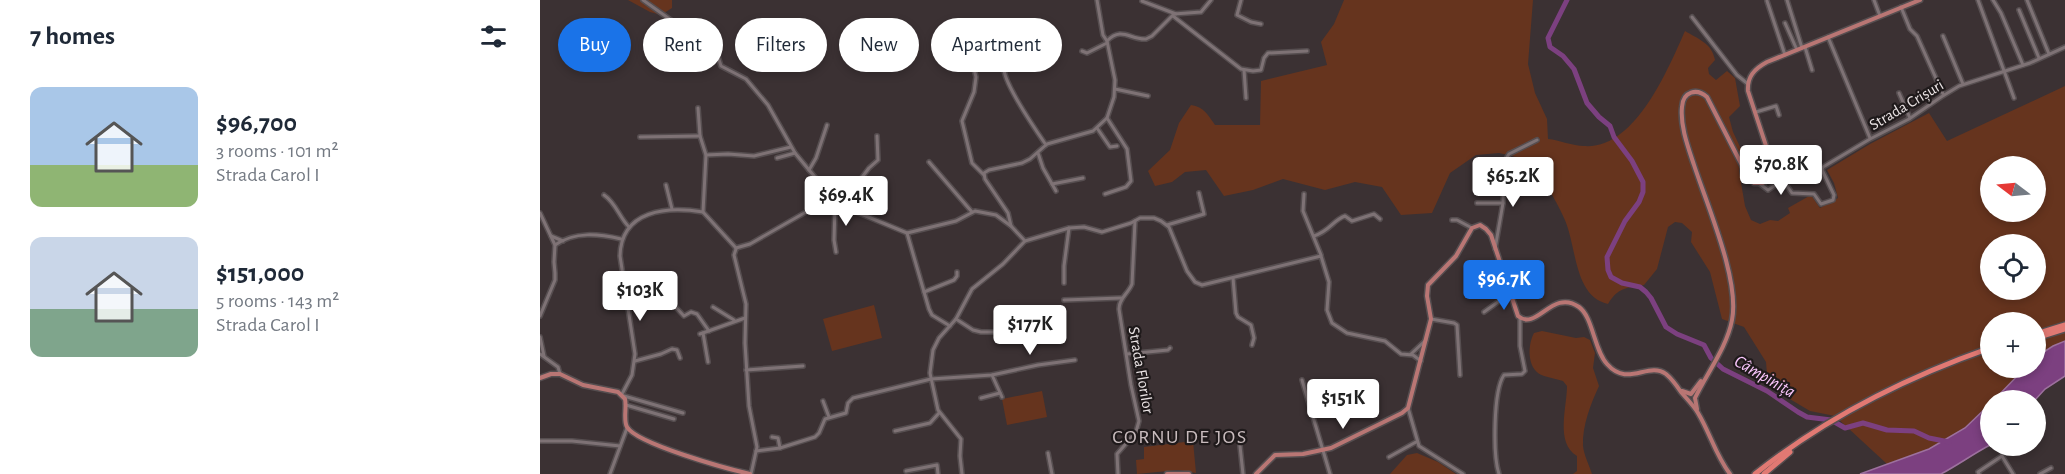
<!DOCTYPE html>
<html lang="en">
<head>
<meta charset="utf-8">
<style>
  body { margin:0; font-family:"Alegreya Sans",sans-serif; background:#f2f2f3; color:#1f2937; height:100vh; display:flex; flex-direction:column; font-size:22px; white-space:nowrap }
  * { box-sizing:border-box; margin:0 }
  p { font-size:20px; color:#747a83 }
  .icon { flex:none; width:33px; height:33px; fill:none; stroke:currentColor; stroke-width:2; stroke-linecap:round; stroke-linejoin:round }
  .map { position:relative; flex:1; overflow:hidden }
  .sheet { display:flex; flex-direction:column; background:#fff; width:540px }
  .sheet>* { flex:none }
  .guide { position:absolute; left:18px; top:18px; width:570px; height:54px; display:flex; gap:12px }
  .needle { width:39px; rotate:286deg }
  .fabs { position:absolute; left:1440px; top:156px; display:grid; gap:12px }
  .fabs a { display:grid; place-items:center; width:66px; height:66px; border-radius:50%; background:#fff; box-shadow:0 3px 9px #0003; font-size:30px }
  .price { position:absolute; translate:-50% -51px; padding:0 14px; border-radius:6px; background:#fff; color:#222; font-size:20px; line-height:39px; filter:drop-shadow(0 2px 3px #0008) }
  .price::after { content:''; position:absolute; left:50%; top:36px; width:18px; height:14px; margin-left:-9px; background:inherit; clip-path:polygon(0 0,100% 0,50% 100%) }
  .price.active { background:#1a73e8; color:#fff }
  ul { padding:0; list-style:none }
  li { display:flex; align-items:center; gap:18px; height:150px; padding:0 30px }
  li span { display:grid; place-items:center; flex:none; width:168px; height:120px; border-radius:12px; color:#555 }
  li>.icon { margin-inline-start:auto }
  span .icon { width:72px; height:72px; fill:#fffc; stroke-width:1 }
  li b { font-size:26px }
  h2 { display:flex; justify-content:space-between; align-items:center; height:72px; padding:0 30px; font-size:26px }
  .pill { padding:0 21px; border-radius:27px; background:#fff; box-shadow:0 3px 9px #0003; font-size:21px; line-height:54px }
  .pill.active { background:#1a73e8; color:#fff }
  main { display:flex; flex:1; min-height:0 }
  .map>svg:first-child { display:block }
</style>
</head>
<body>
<main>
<section class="sheet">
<h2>7 homes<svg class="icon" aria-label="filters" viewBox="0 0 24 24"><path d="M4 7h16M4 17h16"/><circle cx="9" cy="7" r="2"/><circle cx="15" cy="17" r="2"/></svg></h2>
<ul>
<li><span style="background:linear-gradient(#a9c7e8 65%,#8fb573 0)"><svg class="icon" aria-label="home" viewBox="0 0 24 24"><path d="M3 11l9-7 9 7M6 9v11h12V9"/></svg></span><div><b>$96,700</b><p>3 rooms · 101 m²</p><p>Strada Carol I</p></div></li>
<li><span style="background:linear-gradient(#c9d6e8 60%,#7fa58c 0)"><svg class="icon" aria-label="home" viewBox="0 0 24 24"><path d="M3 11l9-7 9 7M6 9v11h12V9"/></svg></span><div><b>$151,000</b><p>5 rooms · 143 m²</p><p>Strada Carol I</p></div></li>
</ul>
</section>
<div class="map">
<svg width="1525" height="474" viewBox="0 0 1525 474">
  <rect width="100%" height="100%" fill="#3b3133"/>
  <g fill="#66341e" fill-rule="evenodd">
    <path d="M88 0H132V8L121 15 110 12Z"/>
    <path d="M804 0H993L988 64 995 93 1007 119 1008 139C1019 140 1033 146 1044 146 1095 150 1128 69 1145 31 1158 39 1172 43 1175 60L1168 68 1169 74 1176 80 1187 71 1195 78 1200 106 1189 117 1193 132 1202 151 1199 171 1205 206 1211 220 1220 224 1230 220 1238 221 1250 213 1248 208 1271 195 1280 208 1298 198 1294 183 1287 170 1330 144 1389 113 1407 141 1525 86V341L1513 346 1496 357V322H1450V368H1485L1454 400H1450V404L1425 428 1389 449 1347 464 1295 416 1270 411 1228 386 1226 362 1204 327 1182 319 1170 272 1151 242 1152 232 1142 223 1135 222 1128 227 1117 269 1104 285C1087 288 1078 287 1068 304 1033 296 1037 245 1024 218 1015 198 1003 180 993 161L959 153 936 155 910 173 892 213 861 215 842 187 815 182 785 190 743 179 713 190 684 196 666 170 645 172 632 182 615 186 608 171 630 150 639 123 651 105C664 107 668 115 675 125H720L721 81 787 65 781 42 794 24ZM1450 166H1496V212H1450ZM1450 244H1496V290H1450Z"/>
    <path d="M334 305 342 338 292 351 283 319Z"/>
    <path d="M1002 331 1036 338 1044 337 1050 340 1055 353 1053 368 1059 386C1051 403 1042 426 1043 446 1044 455 1049 465 1052 474H1033L1037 471V456C1015 443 1027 407 1027 386L1023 381C1017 379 1010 378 1004 376 987 371 987 346 994 333Z"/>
    <path d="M502 391 507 417 467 425 462 399Z"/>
    <path d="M653 441 656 473 638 470 597 474 596 460 604 459V447Z"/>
    <path d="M877 453 898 462 916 474H850L867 455Z"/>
  </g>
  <g fill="#7c4080" stroke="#9d719e" stroke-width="1.5">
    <path d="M1525 341V376L1505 389 1495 400H1454L1485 368H1496V357L1513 346Z"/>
    <path d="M1450 404V445C1433 454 1418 465 1401 474H1320L1389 449 1425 428Z"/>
  </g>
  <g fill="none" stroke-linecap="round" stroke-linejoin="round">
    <path stroke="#7c4080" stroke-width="5" d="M1027 0 1008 38 1010 47 1023 56 1034 69 1047 103 1059 117 1070 126 1074 137 1092 161 1103 182V192L1099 202 1085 221 1067 257 1068 270 1071 277 1082 283 1100 287 1106 292 1111 298 1126 327 1137 334 1164 345 1171 358 1183 369 1227 391 1258 412 1267 417 1291 420 1305 428 1323 423 1347 430 1374 431 1389 438 1409 442"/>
    <defs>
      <g id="minor">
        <path d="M103 0 142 28 161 27 171 34 181 66 206 79 228 105 255 153 279 182 288 205"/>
        <path d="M701 0 697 15 711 22 721 24"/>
        <path d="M1247 0 1262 48"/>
        <path d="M1334 0 1340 16"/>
        <path d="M1438 0 1474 98"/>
        <path d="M1453 0 1461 13 1483 65"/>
        <path d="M1487 0 1509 54"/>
        <path d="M602 1 636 14"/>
        <path d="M1227 1 1245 55"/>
        <path d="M1361 7 1370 29 1377 36 1403 94"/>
        <path d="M1479 10 1499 58"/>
        <path d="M633 16 701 69 713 71 721 70 724 58 728 53 767 51"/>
        <path d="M1152 17 1197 75 1208 84"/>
        <path d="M1245 23 1257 50"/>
        <path d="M1403 36 1423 84"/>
        <path d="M1288 37 1330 138"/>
        <path d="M567 41C582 26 590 40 606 39L612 36 634 14 661 12 671 0"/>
        <path d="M469 42C467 51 462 61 464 70 466 86 495 129 506 145"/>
        <path d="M1265 47 1272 70"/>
        <path d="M542 51 547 53 567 43"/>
        <path d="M434 69 436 77 434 92 422 121 432 163 444 175"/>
        <path d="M704 70 706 98"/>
        <path d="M575 89 608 96"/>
        <path d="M1359 93 1370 118"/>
        <path d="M158 108 160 136 166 155 163 212"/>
        <path d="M1216 112 1236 106 1239 115"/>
        <path d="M557 128 570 147 577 146"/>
        <path d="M100 137 160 136"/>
        <path d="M498 153 503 168 516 191"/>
        <path d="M166 155 188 154 214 156 251 147"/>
        <path d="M237 158 255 153"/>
        <path d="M389 162 432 212"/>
        <path d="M964 166 979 190"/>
        <path d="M269 170 276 158 287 125"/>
        <path d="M512 184 543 178"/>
        <path d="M1220 184 1228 190 1240 182 1245 183 1252 193 1274 194 1281 204 1293 200 1294 195 1282 170 1283 167 1330 139 1369 119 1401 97 1419 86 1490 63 1525 47"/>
        <path d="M126 185 132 209"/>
        <path d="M285 193 314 188 329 168 338 160 337 136"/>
        <path d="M565 194 586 187 591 181 587 149 567 118"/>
        <path d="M764 194 763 211 781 255"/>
        <path d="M64 195C76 203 79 217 89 227"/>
        <path d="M937 203H963"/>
        <path d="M295 206 294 240 296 252"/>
        <path d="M0 213 15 245 14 262 15 273V280L0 316"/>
        <path d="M912 220H917L932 228"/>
        <path d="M627 225 664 214 659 193"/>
        <path d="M367 233 389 309 392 315 410 326"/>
        <path d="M11 236 23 241"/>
        <path d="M774 236C790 231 793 220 805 216L812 221 834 214 840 219"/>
        <path d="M485 241 471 226 468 213 445 179 444 173 449 170 482 163 490 159 507 144 553 131 567 118 574 97 575 80 567 41 563 35 557 0"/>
        <path d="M15 245C35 231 59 234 81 239"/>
        <path d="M196 248 210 244 273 208 288 205 309 209 367 233 416 221 435 211 456 215 471 226"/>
        <path d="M196 249 194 255 206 304 205 343 209 406 217 447 211 474"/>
        <path d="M955 249 963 203 964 162 969 154 997 140"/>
        <path d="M693 278 696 313 698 317 711 325 714 338 712 345"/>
        <path d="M524 283V266L529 228"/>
        <path d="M384 292 414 280 417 276V272"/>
        <path d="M937 294 947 278 961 270"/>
        <path d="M86 300 109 298"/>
        <path d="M129 300 144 316 151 312 157 314 169 331"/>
        <path d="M524 300 581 298"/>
        <path d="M173 307 194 320"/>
        <path d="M944 312 962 299 965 292 968 291"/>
        <path d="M416 319 433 330 441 332H494"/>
        <path d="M891 319 914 323 917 325 920 375"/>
        <path d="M163 333 168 362"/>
        <path d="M160 334 205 318"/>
        <path d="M0 337 4 356"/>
        <path d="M0 354 18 367 20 374"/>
        <path d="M587 354 628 350 630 348"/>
        <path d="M871 354 886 340"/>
        <path d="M95 361 121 354 132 349 137 350 140 358"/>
        <path d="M206 370 263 366"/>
        <path d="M452 375 462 397"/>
        <path d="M762 380 790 474"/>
        <path d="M82 394 92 375 95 354 80 256C81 210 127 206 163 212L196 248"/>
        <path d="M84 396 143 413"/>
        <path d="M441 398 460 393"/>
        <path d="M283 401 289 417"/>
        <path d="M86 405 134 419"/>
        <path d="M868 408 879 446 923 474"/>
        <path d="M355 431 390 423 399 413"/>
        <path d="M232 437 238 438 240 448"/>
        <path d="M0 441H32L80 446"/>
        <path d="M700 446 703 474"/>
        <path d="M216 451 240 448 275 437 279 433 285 419 306 413 308 403 313 398 391 379 452 375 498 365 535 360"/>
        <path d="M508 453 512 474"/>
        <path d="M849 457 876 442"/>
        <path d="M366 471 397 465 398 474"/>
        <path d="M70 474 87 428"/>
        <path d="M422 474 420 456 421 439 398 410 390 373 393 350 399 338 416 319 432 289 463 264 485 241 529 228 544 227 562 232 591 223 600 218H614L621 221 629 227 647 271 655 282 662 285 781 256 789 282 787 310 792 323 807 333 845 341 861 354 873 355 881 361"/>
        <path d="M578 474 577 454 596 432 599 421 591 385 579 309C579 298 588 294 592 284L595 221"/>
        <path d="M959 474C953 456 953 391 964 375L982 374 985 371 980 346V318"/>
        <path d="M1439 474 1438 472 1462 456 1473 474"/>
        <path d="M1500 474 1511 468"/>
      </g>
      <g id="major">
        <path d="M0 378 11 374H20L43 385 78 392 85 399C87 407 83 420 87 427 97 444 188 469 210 474"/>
        <path d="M1142 391 1151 394 1161 381"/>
        <path d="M1157 409 1155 398C1167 373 1187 347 1192 320 1200 280 1167 205 1154 165 1148 147 1140 126 1142 107 1143 91 1157 88 1167 97L1208 177 1214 183H1223L1231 177 1233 167 1208 91C1207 77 1214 69 1227 62L1380 0"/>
        <path d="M627 474H649"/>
        <path d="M716 474 735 455 763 454 791 448 862 413 868 408 891 319 887 296 888 285 916 256 932 228 940 225 946 229 951 235 978 316C997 332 1012 288 1039 307 1053 317 1054 350 1067 364 1088 388 1108 361 1126 374 1132 379 1137 386 1141 392 1147 399 1154 406 1158 413 1170 433 1176 456 1190 474"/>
      </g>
      <g id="highway">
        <path d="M1496 334 1525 325"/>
        <path d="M1496 338 1525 329"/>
        <path d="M1215 474C1284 419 1367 377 1450 348"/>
        <path d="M1224 474 1250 452"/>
      </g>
    </defs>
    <use href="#minor" stroke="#564e50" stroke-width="6"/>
    <use href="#major" stroke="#564e50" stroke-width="7"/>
    <use href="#highway" stroke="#564e50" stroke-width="8"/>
    <use href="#minor" stroke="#7e7275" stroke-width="3"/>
    <use href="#major" stroke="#b97674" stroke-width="4"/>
    <use href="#highway" stroke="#e17973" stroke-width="5"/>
  </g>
  <g text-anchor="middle" stroke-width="4.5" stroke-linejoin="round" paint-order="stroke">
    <g font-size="16" fill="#ebe4e5" stroke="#1f1a1b">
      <text transform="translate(1366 104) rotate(-31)" y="6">Strada Crișuri</text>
      <text transform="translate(602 370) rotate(80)" y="6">Strada Florilor</text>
    </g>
    <g font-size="18" font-style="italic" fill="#fbc7fd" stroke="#1f1a1b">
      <text transform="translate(1225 376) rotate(30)" y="6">Câmpinița</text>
    </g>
    <g font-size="20" letter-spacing="1.5" fill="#c8bbbd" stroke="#1f1a1b">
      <text x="640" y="443">CORNU DE JOS</text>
    </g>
  </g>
</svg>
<div class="fabs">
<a><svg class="needle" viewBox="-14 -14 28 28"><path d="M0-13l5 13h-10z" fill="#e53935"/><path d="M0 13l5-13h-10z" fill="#747a83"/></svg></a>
<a><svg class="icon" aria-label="locate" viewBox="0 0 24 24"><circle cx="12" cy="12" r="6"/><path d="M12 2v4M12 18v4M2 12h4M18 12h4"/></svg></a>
<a>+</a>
<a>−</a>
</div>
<b class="price" style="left:1241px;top:196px">$70.8K</b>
<b class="price" style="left:973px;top:208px">$65.2K</b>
<b class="price" style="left:306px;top:227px">$69.4K</b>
<b class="price active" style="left:964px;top:311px">$96.7K</b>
<b class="price" style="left:100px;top:322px">$103K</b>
<b class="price" style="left:490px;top:356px">$177K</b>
<b class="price" style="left:803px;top:430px">$151K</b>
<div class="guide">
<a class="pill active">Buy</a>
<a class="pill">Rent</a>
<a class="pill">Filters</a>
<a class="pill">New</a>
<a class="pill">Apartment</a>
</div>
</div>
</main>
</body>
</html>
